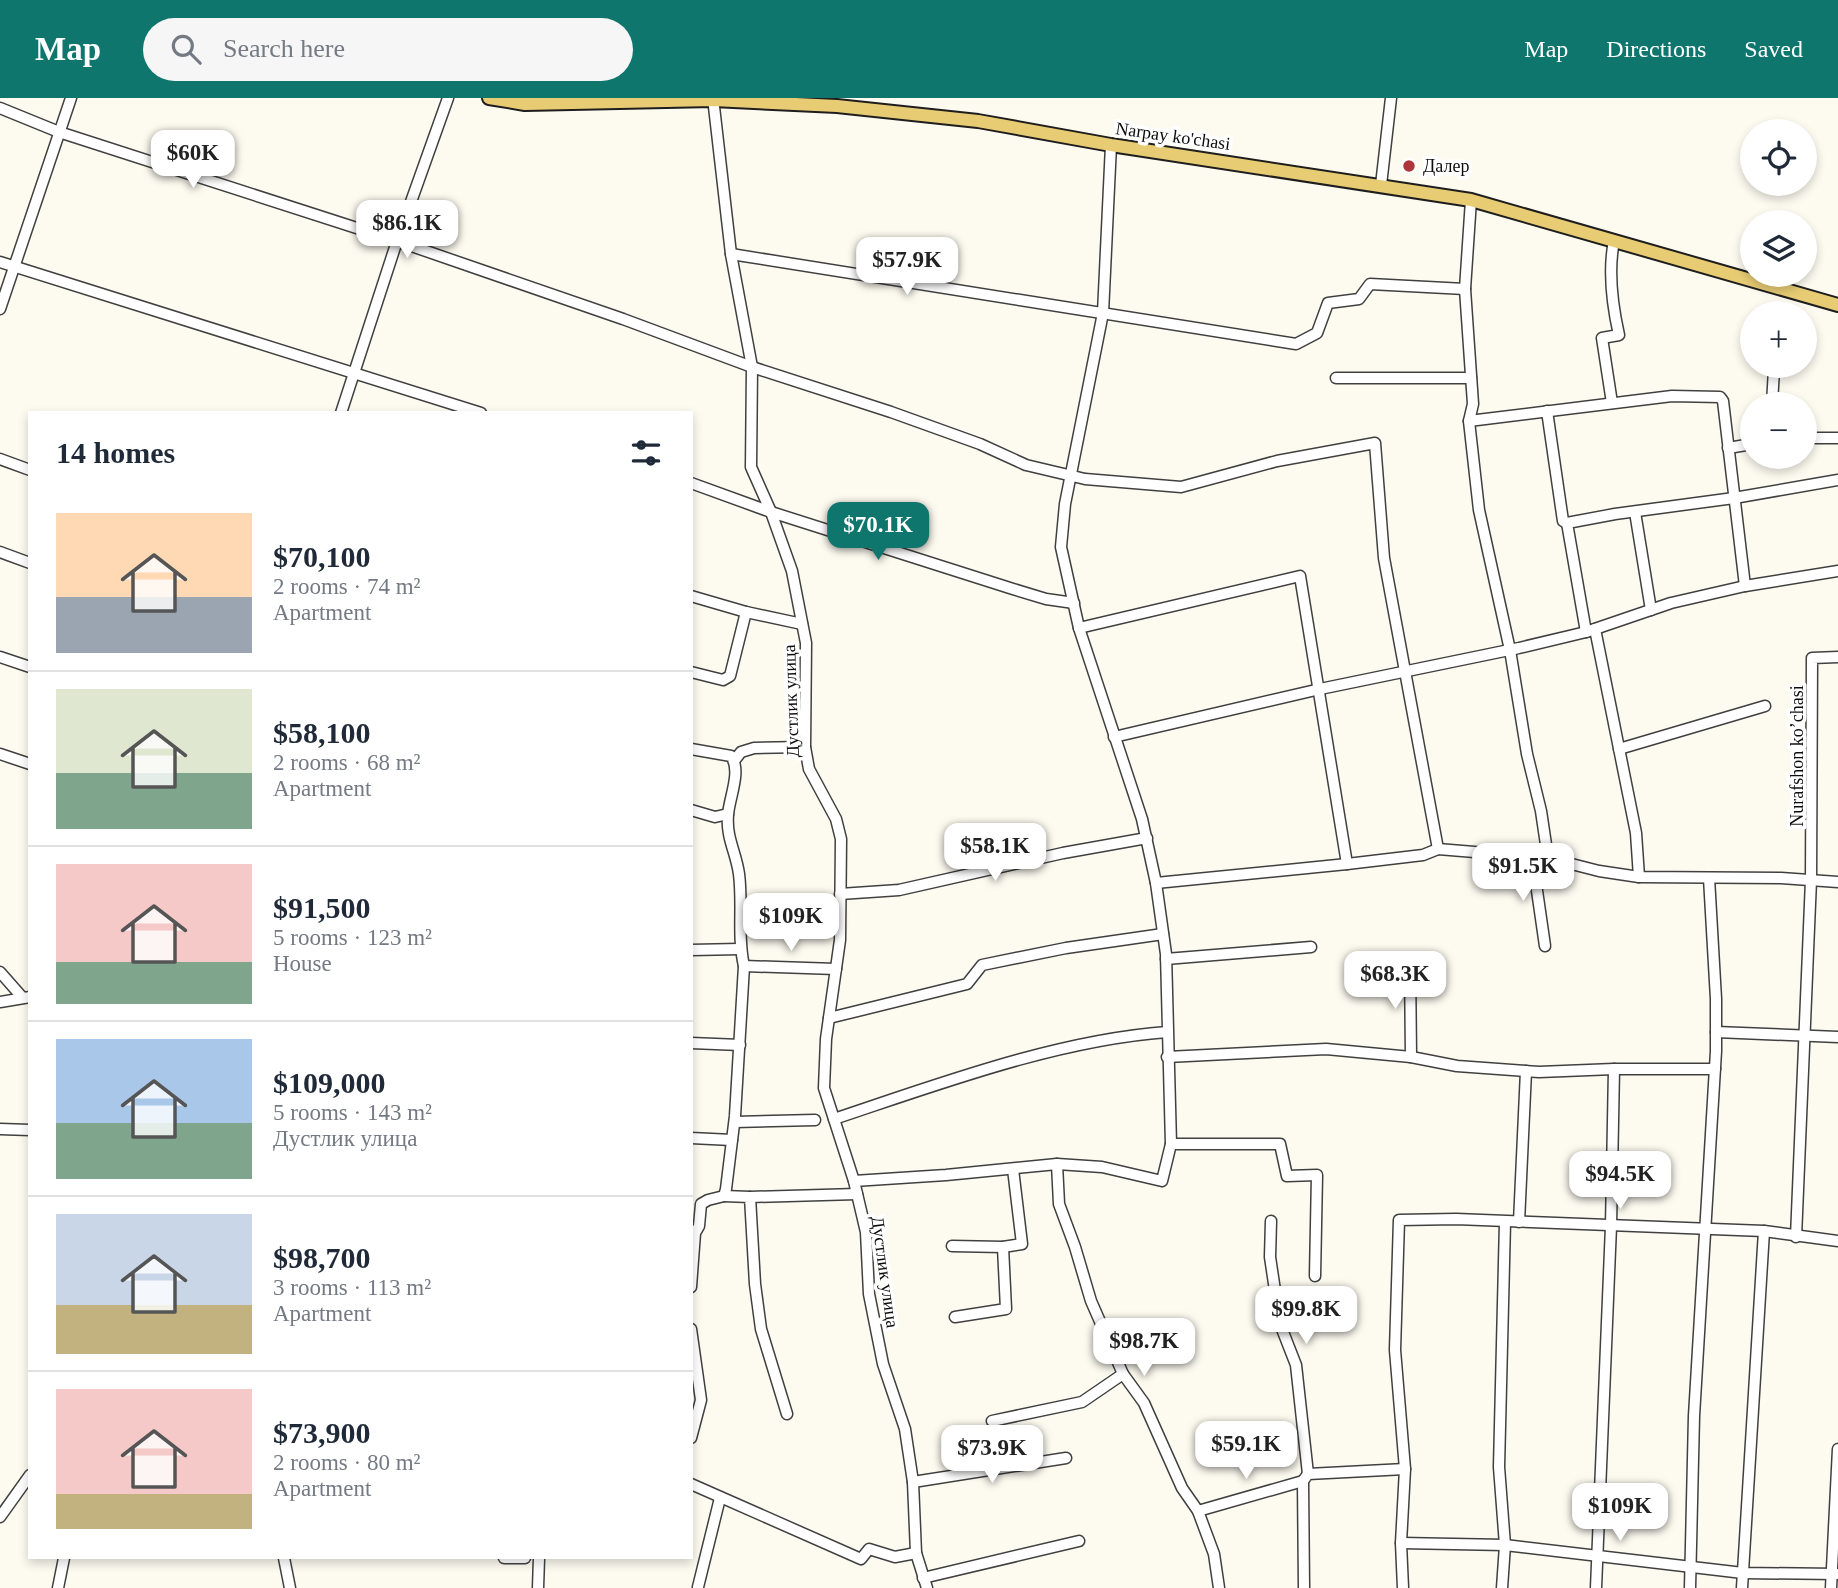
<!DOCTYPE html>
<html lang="en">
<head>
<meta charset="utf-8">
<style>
  body { margin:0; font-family:"Times New Roman",serif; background:#f6f6f7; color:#1f2937; height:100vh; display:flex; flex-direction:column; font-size:26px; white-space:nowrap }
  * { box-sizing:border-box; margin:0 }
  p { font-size:23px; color:#747a83 }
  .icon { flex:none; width:38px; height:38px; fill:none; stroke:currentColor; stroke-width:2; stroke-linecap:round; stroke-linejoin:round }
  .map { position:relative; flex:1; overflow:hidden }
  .side { position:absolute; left:28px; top:313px; width:665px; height:1148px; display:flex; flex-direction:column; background:#fff; border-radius:0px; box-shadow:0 4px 10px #0003 }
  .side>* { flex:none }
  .tools { position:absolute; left:1740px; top:21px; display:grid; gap:14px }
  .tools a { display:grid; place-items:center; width:77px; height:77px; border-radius:50%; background:#fff; box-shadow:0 4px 10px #0003; font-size:35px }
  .price { position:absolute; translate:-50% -60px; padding:0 16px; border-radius:14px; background:#fff; color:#222; font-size:23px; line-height:46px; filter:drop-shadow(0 2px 4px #0008) }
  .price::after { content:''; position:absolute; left:50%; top:42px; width:21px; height:16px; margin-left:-10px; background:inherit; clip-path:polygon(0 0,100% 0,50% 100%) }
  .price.selected { background:#0f766e; color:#fff }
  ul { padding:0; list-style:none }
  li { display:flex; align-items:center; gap:21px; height:175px; padding:0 28px }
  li+li { border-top:2px solid #e0e1e3 }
  li span { display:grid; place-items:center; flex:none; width:196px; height:140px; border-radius:0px; color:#555 }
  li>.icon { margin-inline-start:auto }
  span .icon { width:84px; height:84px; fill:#fffc; stroke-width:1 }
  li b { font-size:30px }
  h2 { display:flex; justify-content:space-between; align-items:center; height:84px; padding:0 28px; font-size:30px }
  header { display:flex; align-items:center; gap:42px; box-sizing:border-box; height:98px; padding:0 35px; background:#0f766e; color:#fff }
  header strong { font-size:33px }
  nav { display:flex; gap:38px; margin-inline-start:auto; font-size:24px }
  .search { width:490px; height:63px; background:#f6f6f7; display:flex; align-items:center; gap:18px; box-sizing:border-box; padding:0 24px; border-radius:38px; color:#747a83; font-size:26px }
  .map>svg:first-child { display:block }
</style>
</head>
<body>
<header>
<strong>Map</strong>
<div class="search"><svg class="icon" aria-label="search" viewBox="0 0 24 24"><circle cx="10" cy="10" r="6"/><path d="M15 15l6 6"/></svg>Search here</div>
<nav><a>Map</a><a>Directions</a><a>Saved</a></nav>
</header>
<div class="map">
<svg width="1838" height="1490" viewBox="0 0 1838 1490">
  <rect width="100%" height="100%" fill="#fdfaf0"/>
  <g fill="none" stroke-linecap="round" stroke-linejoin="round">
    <defs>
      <g id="minor">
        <path d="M713 0 731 156 752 269 751 369 771 414 792 473 806 545 805 649 809 671 836 721 841 741 840 842 826 941 824 990 854 1083 866 1134 869 1196 883 1266 905 1331 913 1384 916 1455 927 1490"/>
        <path d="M0 10 59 34 397 143 623 221 752 269 891 314 980 346 1026 367 1085 381 1181 389 1277 363 1375 345 1384 460 1438 751"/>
        <path d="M1111 47 1103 215 1065 406 1061 449 1079 530 1142 721 1156 785 1166 856 1171 1046H1280L1287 1078 1317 1077 1315 1178"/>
        <path d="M1381 87 1391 0"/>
        <path d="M1471 102 1465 191 1473 306 1469 323 1479 412 1510 552 1527 656 1541 713 1548 760"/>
        <path d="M731 156 1296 246 1317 235 1328 205 1359 201 1370 186 1465 191"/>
        <path d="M0 164 481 315"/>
        <path d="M0 211 71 0"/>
        <path d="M1336 280H1471"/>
        <path d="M1612 305 1602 240 1619 237C1612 206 1608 173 1614 143"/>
        <path d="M1772 306 1774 271"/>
        <path d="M1547 313 1563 423 1567 425"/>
        <path d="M341 315 397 143 448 0"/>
        <path d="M1469 323 1672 298 1720 299 1723 303 1745 488"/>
        <path d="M1804 340H1838"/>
        <path d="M1728 350 1752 346"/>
        <path d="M0 361 30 372"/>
        <path d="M691 385 771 414 1013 491 1046 501 1074 505"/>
        <path d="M1635 414 1651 512"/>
        <path d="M0 454 30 465"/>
        <path d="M691 498 746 514 802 526"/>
        <path d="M1079 530 1300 478 1347 766"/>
        <path d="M1595 531 1636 735 1639 779"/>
        <path d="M1586 534 1567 425 1615 416 1734 400 1838 382"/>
        <path d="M0 559 30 569"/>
        <path d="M691 574 723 582 730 578 746 514"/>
        <path d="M1114 639 1320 591 1519 550 1586 534 1671 505 1745 488 1838 473"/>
        <path d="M691 651 731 658C742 673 729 700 728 717 726 740 736 754 739 776 743 807 737 838 744 868L735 1018 726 1091 724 1098 708 1102 701 1106 699 1128 695 1135 691 1189"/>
        <path d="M1619 651 1765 608"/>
        <path d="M0 656 30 666"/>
        <path d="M734 663 741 654 754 650 805 649"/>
        <path d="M691 712 715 719 728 716"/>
        <path d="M1532 758 1545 848"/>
        <path d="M1156 785 1347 766 1423 757 1438 751 1548 760 1599 773 1639 779 1781 780 1838 784"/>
        <path d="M840 796 899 792 1063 755 1147 740"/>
        <path d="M691 852 740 851"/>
        <path d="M1166 861 1311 849"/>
        <path d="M1410 866 1411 959"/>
        <path d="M744 868 836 871"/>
        <path d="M0 874 22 899"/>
        <path d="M0 904 30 899"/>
        <path d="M829 920 967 886 982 867 1066 850 1163 836"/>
        <path d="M1716 934 1838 939"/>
        <path d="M691 945 740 947"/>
        <path d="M1167 959 1326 951 1411 959 1457 968 1539 974 1614 971H1715"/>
        <path d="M834 1021C939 986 1057 942 1167 934"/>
        <path d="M735 1024 815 1022"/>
        <path d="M0 1031 30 1032"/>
        <path d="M691 1040 732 1042"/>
        <path d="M1057 1066 1059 1106 1075 1149 1091 1203 1123 1276 1144 1305 1182 1390 1198 1413 1214 1456 1219 1490"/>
        <path d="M854 1083 946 1077 1057 1066 1102 1069 1162 1083 1171 1046"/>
        <path d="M724 1098 750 1099 755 1186 761 1231 787 1316"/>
        <path d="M750 1099 857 1096"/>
        <path d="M1271 1123 1270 1159 1280 1226 1296 1267 1308 1376"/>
        <path d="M1519 1124 1526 973"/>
        <path d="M1796 1139 1811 782 1812 560 1838 559"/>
        <path d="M952 1148 1003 1149 1022 1146 1013 1071"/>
        <path d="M955 1219 1006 1211 1003 1149"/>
        <path d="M691 1231 701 1302 691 1340"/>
        <path d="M992 1323 1082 1304 1123 1276"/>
        <path d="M913 1384 1066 1360"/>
        <path d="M691 1386 861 1461 869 1451 895 1459 916 1455"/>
        <path d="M1198 1413 1303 1383"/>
        <path d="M0 1419 30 1377"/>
        <path d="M1401 1445 1505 1447 1743 1475 1838 1476"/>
        <path d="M284 1460 290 1490"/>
        <path d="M504 1460H525"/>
        <path d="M923 1480 1079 1443"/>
        <path d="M698 1489 720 1400"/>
        <path d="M58 1490 64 1460"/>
        <path d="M538 1490 539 1460"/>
        <path d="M1304 1490 1303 1383 1308 1376 1405 1371"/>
        <path d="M1403 1490 1401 1445 1405 1371 1395 1252 1399 1122 1456 1121 1764 1133 1838 1143"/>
        <path d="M1502 1490 1505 1447 1499 1369 1505 1124"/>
        <path d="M1596 1490 1611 1128 1614 971"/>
        <path d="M1690 1490 1694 1318 1716 953V901L1709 780"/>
        <path d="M1742 1490 1764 1133"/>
        <path d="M1831 1490 1838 1351"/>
      </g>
      <path id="major" d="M489 0 525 6 713 2 837 8 978 23 1111 47 1471 102 1838 207"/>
    </defs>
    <use href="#minor" stroke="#404040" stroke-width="13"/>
    <use href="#major" stroke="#1e1e1e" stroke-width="16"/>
    <use href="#minor" stroke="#fff" stroke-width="10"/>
    <use href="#major" stroke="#e8cc74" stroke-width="12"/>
  </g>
  <circle fill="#ad363c" stroke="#fff" stroke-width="2.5" cx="1409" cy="68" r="7"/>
  <g text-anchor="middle" stroke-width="7" stroke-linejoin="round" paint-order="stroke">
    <g font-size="18" fill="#0d0d0d" stroke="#fff">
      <text transform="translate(1173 38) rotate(8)" y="6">Narpay ko'chasi</text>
      <text transform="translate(791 603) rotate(-92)" y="6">Дустлик улица</text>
      <text transform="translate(1797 658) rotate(-90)" y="6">Nurafshon ko’chasi</text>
      <text transform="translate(885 1174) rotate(82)" y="6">Дустлик улица</text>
    </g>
    <g font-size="18" fill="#0d0d0d" stroke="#fff" text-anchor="start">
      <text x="1423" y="74">Далер</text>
    </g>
  </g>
</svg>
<div class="tools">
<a><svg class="icon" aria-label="locate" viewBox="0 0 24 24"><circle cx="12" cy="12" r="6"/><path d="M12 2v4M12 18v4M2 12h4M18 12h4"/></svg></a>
<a><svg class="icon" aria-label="layers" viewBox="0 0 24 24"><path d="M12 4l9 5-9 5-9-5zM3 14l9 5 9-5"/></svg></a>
<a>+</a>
<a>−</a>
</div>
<b class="price" style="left:193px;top:92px">$60K</b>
<b class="price" style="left:407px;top:162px">$86.1K</b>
<b class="price" style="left:907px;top:199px">$57.9K</b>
<b class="price selected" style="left:878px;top:464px">$70.1K</b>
<b class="price" style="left:995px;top:785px">$58.1K</b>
<b class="price" style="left:1523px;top:805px">$91.5K</b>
<b class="price" style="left:791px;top:855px">$109K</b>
<b class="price" style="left:1395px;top:913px">$68.3K</b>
<b class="price" style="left:1620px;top:1113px">$94.5K</b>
<b class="price" style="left:1306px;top:1248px">$99.8K</b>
<b class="price" style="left:1144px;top:1280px">$98.7K</b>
<b class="price" style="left:1246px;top:1383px">$59.1K</b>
<b class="price" style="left:992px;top:1387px">$73.9K</b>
<b class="price" style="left:1620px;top:1445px">$109K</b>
<section class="side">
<h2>14 homes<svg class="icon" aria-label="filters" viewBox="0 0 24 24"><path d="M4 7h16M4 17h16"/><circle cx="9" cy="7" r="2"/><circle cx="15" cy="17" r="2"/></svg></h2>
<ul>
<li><span style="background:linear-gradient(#ffd9b3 60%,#9aa5b1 0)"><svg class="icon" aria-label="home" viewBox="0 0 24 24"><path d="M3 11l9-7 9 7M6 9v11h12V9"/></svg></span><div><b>$70,100</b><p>2 rooms · 74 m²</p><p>Apartment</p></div></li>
<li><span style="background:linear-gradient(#dfe7d0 60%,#7fa58c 0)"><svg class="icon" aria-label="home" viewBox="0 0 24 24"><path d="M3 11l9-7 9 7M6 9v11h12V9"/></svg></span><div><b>$58,100</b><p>2 rooms · 68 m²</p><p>Apartment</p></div></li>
<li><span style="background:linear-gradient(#f6c9c9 70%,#7fa58c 0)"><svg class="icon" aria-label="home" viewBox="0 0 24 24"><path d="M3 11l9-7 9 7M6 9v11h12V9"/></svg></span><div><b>$91,500</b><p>5 rooms · 123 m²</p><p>House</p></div></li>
<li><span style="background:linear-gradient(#a9c7e8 60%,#7fa58c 0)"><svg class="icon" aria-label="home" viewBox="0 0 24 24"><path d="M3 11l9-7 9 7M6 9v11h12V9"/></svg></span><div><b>$109,000</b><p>5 rooms · 143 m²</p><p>Дустлик улица</p></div></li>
<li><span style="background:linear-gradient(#c9d6e8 65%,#c2b280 0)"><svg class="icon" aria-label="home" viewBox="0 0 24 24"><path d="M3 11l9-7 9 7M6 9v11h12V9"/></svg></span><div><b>$98,700</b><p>3 rooms · 113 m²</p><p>Apartment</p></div></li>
<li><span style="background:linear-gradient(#f6c9c9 75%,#c2b280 0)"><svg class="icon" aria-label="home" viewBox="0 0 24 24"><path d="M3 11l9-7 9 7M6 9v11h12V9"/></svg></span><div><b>$73,900</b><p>2 rooms · 80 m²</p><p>Apartment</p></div></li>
</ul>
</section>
</div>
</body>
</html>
